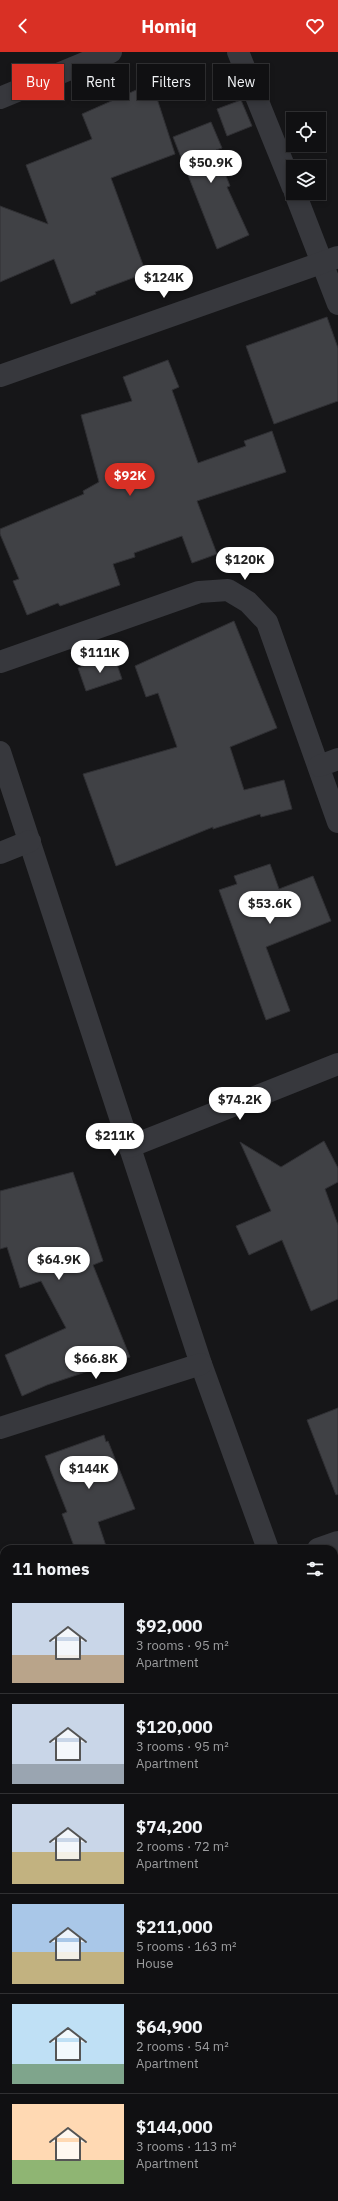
<!DOCTYPE html>
<html lang="en">
<head>
<meta charset="utf-8">
<style>
  body { margin:0; font-family:"IBM Plex Sans",sans-serif; background:#19191b; color:#f1f3f6; height:100vh; display:flex; flex-direction:column; font-size:15px; white-space:nowrap }
  * { box-sizing:border-box; margin:0 }
  p { font-size:13px; color:#9c9d9f }
  .icon { flex:none; width:22px; height:22px; fill:none; stroke:currentColor; stroke-width:2; stroke-linecap:round; stroke-linejoin:round }
  .map { position:relative; flex:1; overflow:hidden }
  .sheet { position:absolute; left:0px; top:1493px; width:338px; height:656px; display:flex; flex-direction:column; background:#101012; border-radius:12px 12px 0 0; box-shadow:0 2px 6px #0003,0 0 0 1px #303032 }
  .sheet>* { flex:none }
  .banner { position:absolute; left:12px; top:12px; width:314px; height:36px; display:flex; gap:8px }
  .buttons { position:absolute; left:286px; top:60px; display:grid; gap:8px }
  .buttons a { display:grid; place-items:center; width:40px; height:40px; border-radius:0px; background:#101012; box-shadow:0 2px 6px #0003,0 0 0 1px #303032; font-size:20px }
  .price { position:absolute; translate:-50% -34px; padding:0 9px; border-radius:14px; background:#fff; color:#222; font-size:13px; line-height:26px; filter:drop-shadow(0 1px 2px #0008) }
  .price::after { content:''; position:absolute; left:50%; top:24px; width:12px; height:9px; margin-left:-6px; background:inherit; clip-path:polygon(0 0,100% 0,50% 100%) }
  .price.on { background:#d93025; color:#fff }
  ul { padding:0; list-style:none }
  li { display:flex; align-items:center; gap:12px; height:100px; padding:0 12px }
  li+li { border-top:1px solid #303032 }
  li span { display:grid; place-items:center; flex:none; width:112px; height:80px; border-radius:0px; color:#555 }
  li>.icon { margin-inline-start:auto }
  span .icon { width:48px; height:48px; fill:#fffc; stroke-width:1 }
  li b { font-size:17px }
  h2 { display:flex; justify-content:space-between; align-items:center; height:48px; padding:0 12px; font-size:17px }
  .chip { padding:0 14px; border-radius:0px; background:#101012; box-shadow:0 2px 6px #0003,0 0 0 1px #303032; font-size:14px; line-height:36px }
  .chip.on { background:#d93025; color:#fff }
  header { display:flex; justify-content:space-between; align-items:center; height:52px; padding:0 12px; background:#d93025; color:#fff; font-size:18px; font-weight:700 }
  .map>svg:first-child { display:block }
</style>
</head>
<body>
<header><svg class="icon" aria-label="back" viewBox="0 0 24 24"><path d="M15 5l-7 7 7 7"/></svg>Homiq<svg class="icon" aria-label="heart" viewBox="0 0 24 24"><path d="M12 20l-8-8c-3-5 5-10 8-4 3-6 11-1 8 4z"/></svg></header>
<div class="map">
<svg width="338" height="2149" viewBox="0 0 338 2149">
  <rect width="100%" height="100%" fill="#161618"/>
  <g fill="#404145" stroke="#303034">
    <path d="M152 31 175 102 111 126 146 221 95 240 96 242 71 252 54 207 0 230V154L48 172 26 113 92 87 82 62Z"/>
    <path d="M241 48 252 74 227 84 217 57Z"/>
    <path d="M211 70 222 96 216 98 230 134 227 135 249 183 217 197 173 85Z"/>
    <path d="M327 265 338 296V349L274 372 246 294Z"/>
    <path d="M168 308 179 335 172 338 198 411 246 394 244 389 272 379 286 420 197 449 217 502 192 511 182 484 134 501 135 505 113 512 120 533 60 554 58 551 27 563 13 529 19 527 0 482V477L84 442 83 439 99 430 81 363 132 349 123 325Z"/>
    <path d="M234 569 277 676 230 695 244 738 284 728 292 757 261 765 260 762 213 777V775L116 814 83 722 177 695 158 641 146 645 135 614Z"/>
    <path d="M114 604 122 627 86 639 78 616Z"/>
    <path d="M270 812 279 837 313 824 331 869 266 895 290 959 266 968 219 838 237 832 234 824Z"/>
    <path d="M324 1089 338 1116V1130L325 1137 338 1173V1247L311 1259 282 1188 249 1203 236 1174 271 1159 240 1090 281 1115Z"/>
    <path d="M73 1120 103 1209 93 1213 130 1305 47 1333 22 1344 5 1303 66 1276 41 1229 20 1236 7 1195 0 1197V1139Z"/>
    <path d="M338 1356V1442L336 1443 307 1368Z"/>
    <path d="M104 1383 106 1390 108 1389 135 1457 98 1470 107 1497H75L62 1462 67 1460 45 1404Z"/>
  </g>
  <g fill="none" stroke-linecap="round" stroke-linejoin="round">
    <g stroke="#37383d" stroke-width="22">
      <path d="M238 0 293 136"/>
      <path d="M0 46 111 0"/>
      <path d="M295 141 338 252"/>
      <path d="M0 324 338 205"/>
      <path d="M0 610 199 540 228 538 248 550 267 570 338 770"/>
      <path d="M0 700 201 1312 268 1497"/>
      <path d="M319 714 338 707"/>
      <path d="M0 801 30 789"/>
      <path d="M129 1095 338 1012"/>
      <path d="M0 1376 201 1312"/>
      <path d="M318 1497 338 1490"/>
      <path d="M0 1685 4 1684"/>
      <path d="M334 1687 338 1698"/>
      <path d="M334 1854 338 1853"/>
      <path d="M0 1970 4 1969"/>
      <path d="M189 2145 191 2149"/>
    </g>
  </g>
</svg>
<div class="buttons">
<a><svg class="icon" aria-label="locate" viewBox="0 0 24 24"><circle cx="12" cy="12" r="6"/><path d="M12 2v4M12 18v4M2 12h4M18 12h4"/></svg></a>
<a><svg class="icon" aria-label="layers" viewBox="0 0 24 24"><path d="M12 4l9 5-9 5-9-5zM3 14l9 5 9-5"/></svg></a>
</div>
<b class="price" style="left:211px;top:132px">$50.9K</b>
<b class="price" style="left:164px;top:247px">$124K</b>
<b class="price on" style="left:130px;top:445px">$92K</b>
<b class="price" style="left:245px;top:529px">$120K</b>
<b class="price" style="left:100px;top:622px">$111K</b>
<b class="price" style="left:270px;top:873px">$53.6K</b>
<b class="price" style="left:240px;top:1069px">$74.2K</b>
<b class="price" style="left:115px;top:1105px">$211K</b>
<b class="price" style="left:59px;top:1229px">$64.9K</b>
<b class="price" style="left:96px;top:1328px">$66.8K</b>
<b class="price" style="left:89px;top:1438px">$144K</b>
<div class="banner">
<a class="chip on">Buy</a>
<a class="chip">Rent</a>
<a class="chip">Filters</a>
<a class="chip">New</a>
</div>
<section class="sheet">
<h2>11 homes<svg class="icon" aria-label="filters" viewBox="0 0 24 24"><path d="M4 7h16M4 17h16"/><circle cx="9" cy="7" r="2"/><circle cx="15" cy="17" r="2"/></svg></h2>
<ul>
<li><span style="background:linear-gradient(#c9d6e8 65%,#b9a48a 0)"><svg class="icon" aria-label="home" viewBox="0 0 24 24"><path d="M3 11l9-7 9 7M6 9v11h12V9"/></svg></span><div><b>$92,000</b><p>3 rooms · 95 m²</p><p>Apartment</p></div></li>
<li><span style="background:linear-gradient(#c9d6e8 75%,#9aa5b1 0)"><svg class="icon" aria-label="home" viewBox="0 0 24 24"><path d="M3 11l9-7 9 7M6 9v11h12V9"/></svg></span><div><b>$120,000</b><p>3 rooms · 95 m²</p><p>Apartment</p></div></li>
<li><span style="background:linear-gradient(#c9d6e8 60%,#c2b280 0)"><svg class="icon" aria-label="home" viewBox="0 0 24 24"><path d="M3 11l9-7 9 7M6 9v11h12V9"/></svg></span><div><b>$74,200</b><p>2 rooms · 72 m²</p><p>Apartment</p></div></li>
<li><span style="background:linear-gradient(#a9c7e8 60%,#c2b280 0)"><svg class="icon" aria-label="home" viewBox="0 0 24 24"><path d="M3 11l9-7 9 7M6 9v11h12V9"/></svg></span><div><b>$211,000</b><p>5 rooms · 163 m²</p><p>House</p></div></li>
<li><span style="background:linear-gradient(#bfe0f5 75%,#7fa58c 0)"><svg class="icon" aria-label="home" viewBox="0 0 24 24"><path d="M3 11l9-7 9 7M6 9v11h12V9"/></svg></span><div><b>$64,900</b><p>2 rooms · 54 m²</p><p>Apartment</p></div></li>
<li><span style="background:linear-gradient(#ffd9b3 70%,#8fb573 0)"><svg class="icon" aria-label="home" viewBox="0 0 24 24"><path d="M3 11l9-7 9 7M6 9v11h12V9"/></svg></span><div><b>$144,000</b><p>3 rooms · 113 m²</p><p>Apartment</p></div></li>
</ul>
</section>
</div>
</body>
</html>
